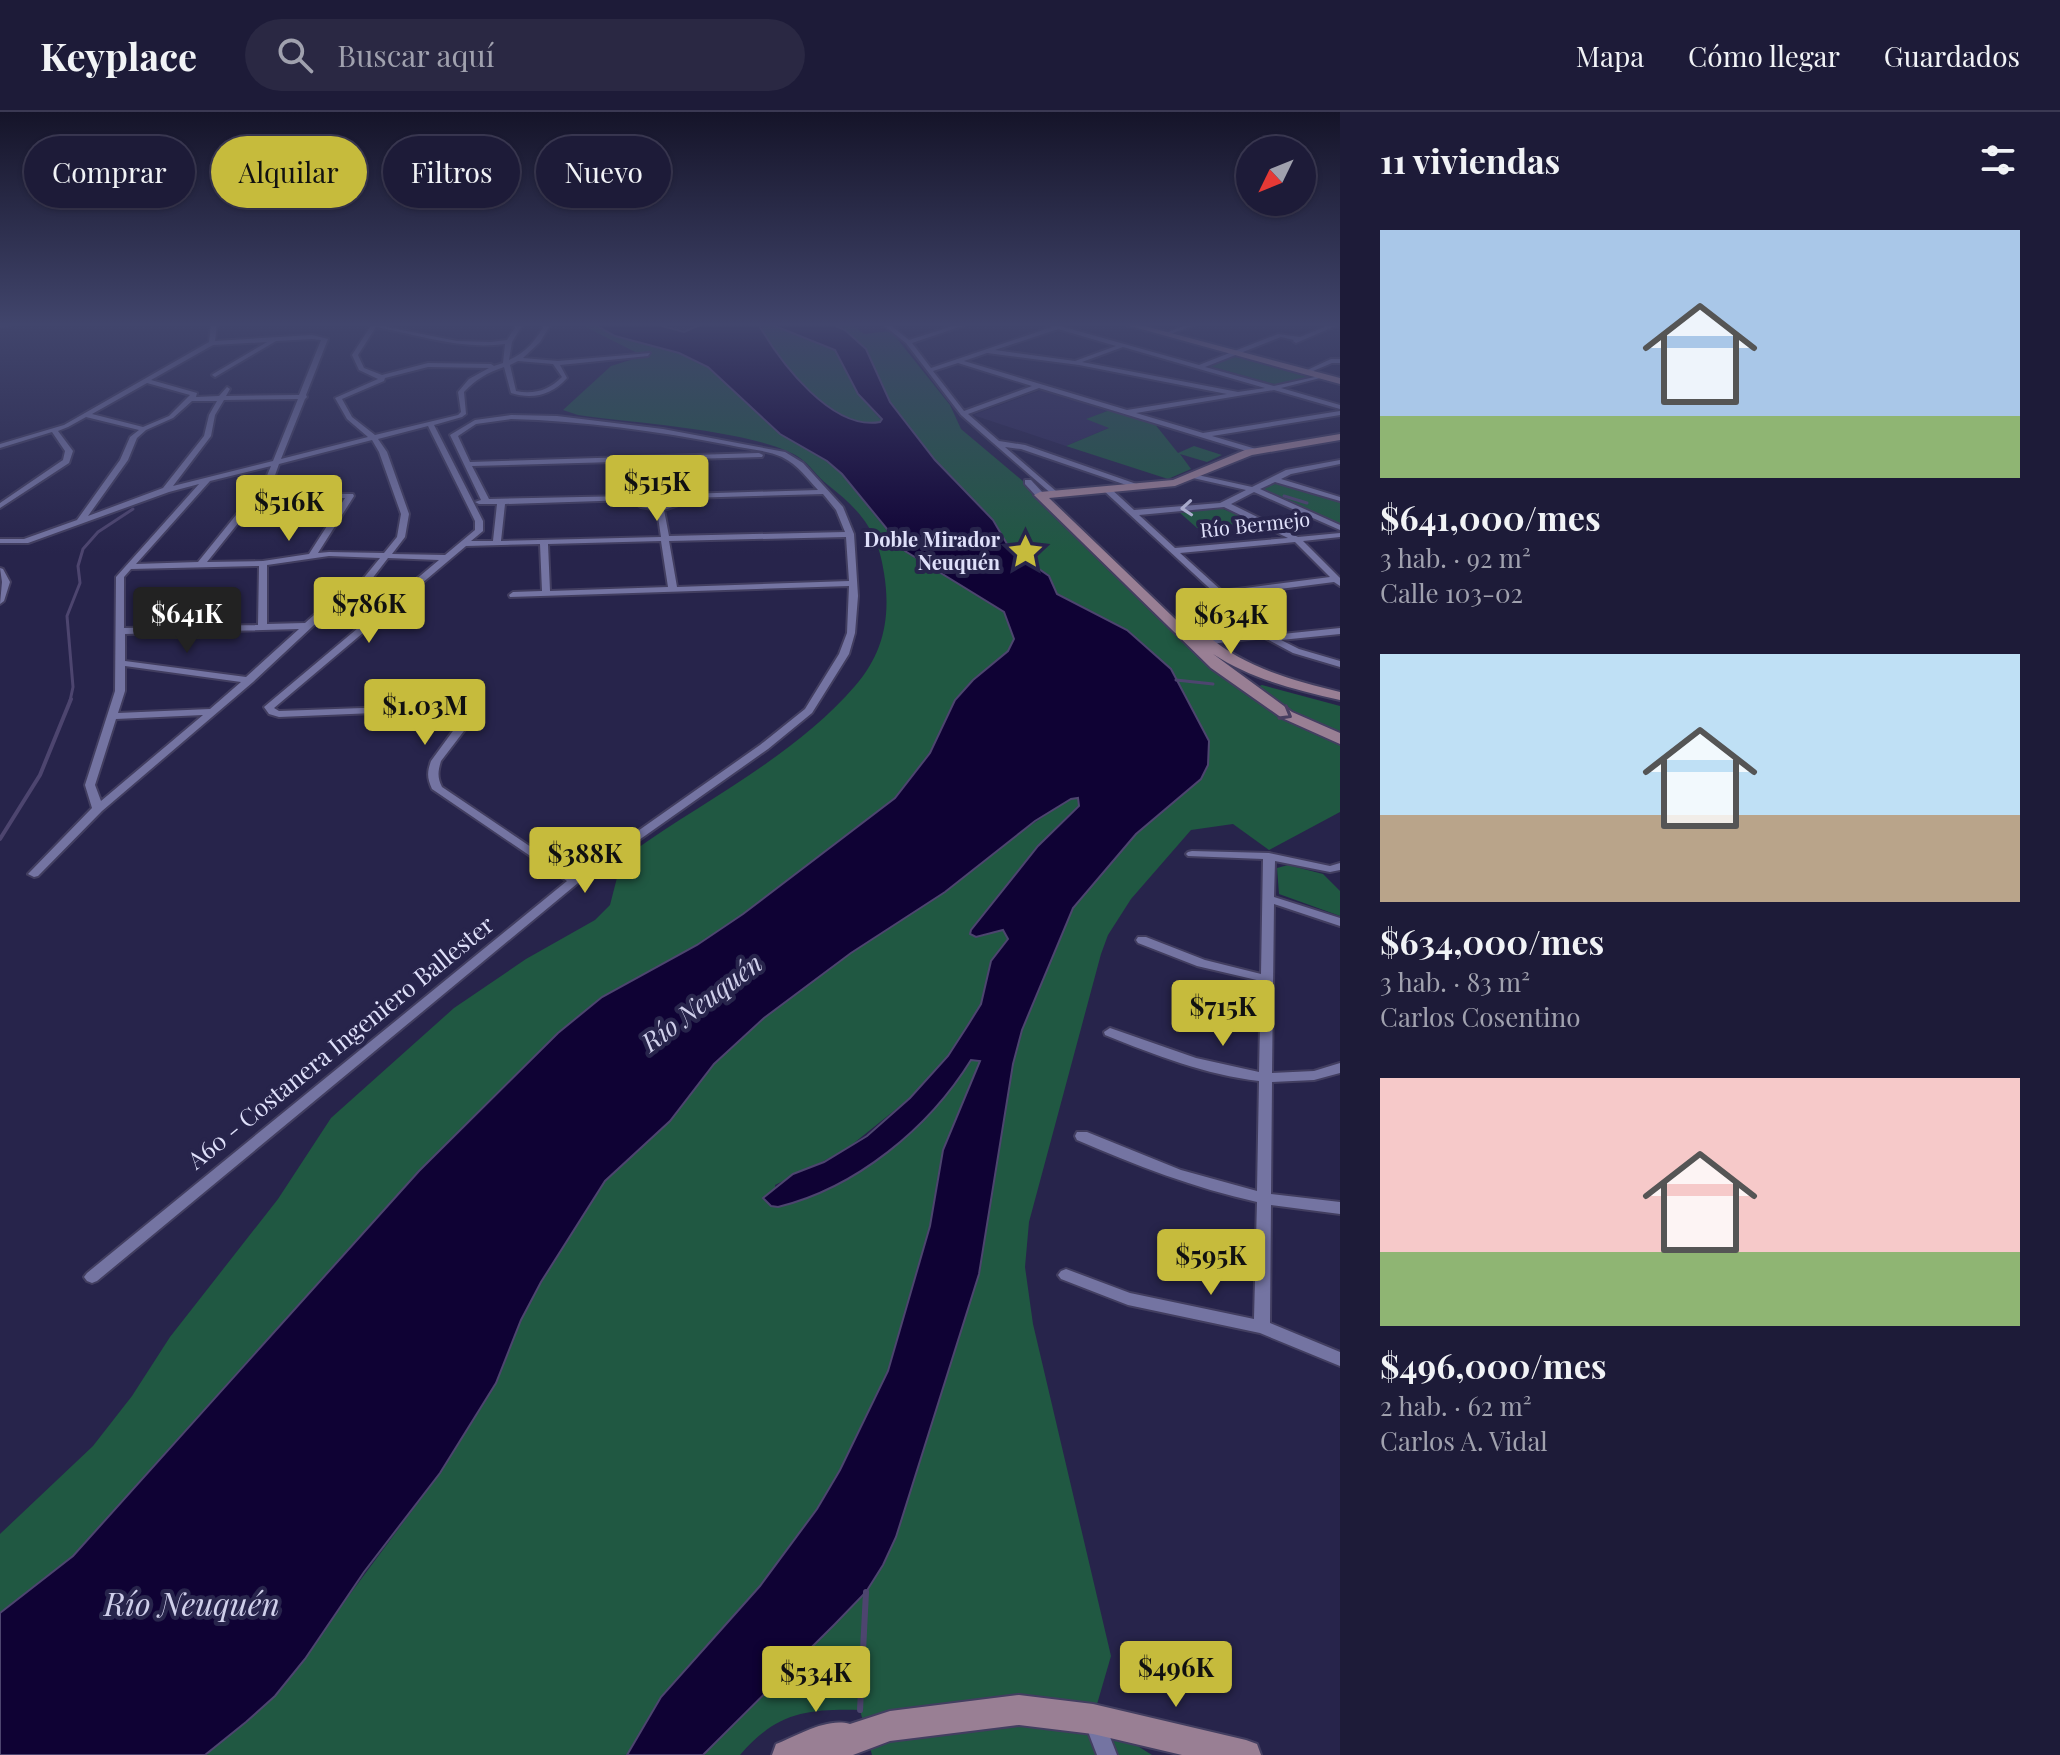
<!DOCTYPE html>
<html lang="es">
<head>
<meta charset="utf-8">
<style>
  body { margin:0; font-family:"Playfair Display",serif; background:#2a2843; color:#f1f3f6; height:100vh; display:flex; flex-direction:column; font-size:30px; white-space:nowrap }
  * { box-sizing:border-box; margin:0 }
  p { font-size:26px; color:#a0a1ae }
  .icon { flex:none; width:44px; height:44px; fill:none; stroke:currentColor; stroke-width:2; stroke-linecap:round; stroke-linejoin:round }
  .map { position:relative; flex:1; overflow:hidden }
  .panel { display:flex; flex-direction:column; background:#1d1b38; width:720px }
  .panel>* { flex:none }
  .top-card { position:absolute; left:24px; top:24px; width:760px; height:72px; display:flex; gap:16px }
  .needle { width:52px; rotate:227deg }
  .controls { position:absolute; left:1236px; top:24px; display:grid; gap:16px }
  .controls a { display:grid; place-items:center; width:80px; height:80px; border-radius:50%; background:#1d1b38; box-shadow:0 2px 6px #0004,0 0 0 2px #3b3953; font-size:40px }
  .price { position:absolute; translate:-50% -68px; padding:0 18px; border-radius:8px; background:#c6bb3c; color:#111; font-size:26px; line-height:52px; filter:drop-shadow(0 2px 4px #0008) }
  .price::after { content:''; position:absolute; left:50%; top:48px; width:24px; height:18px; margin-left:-12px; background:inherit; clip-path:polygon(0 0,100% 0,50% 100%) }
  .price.current { background:#222; color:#fff }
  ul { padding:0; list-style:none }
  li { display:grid; align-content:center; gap:16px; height:424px; padding:0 40px }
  li span { display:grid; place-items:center; height:248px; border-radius:0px; color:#555 }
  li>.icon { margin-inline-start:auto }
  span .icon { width:144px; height:144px; fill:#fffc; stroke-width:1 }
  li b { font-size:34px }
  h2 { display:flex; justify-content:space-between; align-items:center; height:96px; padding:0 40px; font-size:34px }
  .chip { padding:0 28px; border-radius:36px; background:#1d1b38; box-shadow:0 2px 6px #0004,0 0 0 2px #3b3953; font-size:28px; line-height:72px }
  .chip.current { background:#c6bb3c; color:#111 }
  header { display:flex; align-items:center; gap:48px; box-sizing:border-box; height:112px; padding:0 40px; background:#1d1b38; border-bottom:2px solid #3b3953 }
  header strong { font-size:38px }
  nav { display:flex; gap:44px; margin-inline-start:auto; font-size:28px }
  .search { width:560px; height:72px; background:#2a2843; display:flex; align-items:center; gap:20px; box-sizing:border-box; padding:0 28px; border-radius:44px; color:#a0a1ae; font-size:30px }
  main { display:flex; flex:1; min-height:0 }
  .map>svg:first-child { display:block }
</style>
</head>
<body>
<header>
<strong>Keyplace</strong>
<div class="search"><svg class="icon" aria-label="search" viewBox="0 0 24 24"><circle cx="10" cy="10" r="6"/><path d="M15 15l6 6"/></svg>Buscar aquí</div>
<nav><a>Mapa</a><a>Cómo llegar</a><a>Guardados</a></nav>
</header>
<main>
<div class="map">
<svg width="1340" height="1643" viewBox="0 0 1340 1643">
  <rect width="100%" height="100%" fill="#27244b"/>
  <path fill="#302c59" d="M1044 277 1110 298 1087 307 1111 315 1066 334 973 303Z"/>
  <g fill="#205842">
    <path d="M580 212H594L615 224 679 241 708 255 780 322 827 349 842 362 881 411 1004 500 1014 527 1008 539 973 568 955 588 930 641 895 686 786 771 513 966 419 1059 73 1444 0 1501V1422L93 1334 132 1284 170 1225 278 1087 331 1006 454 896 526 847 595 808 610 793 620 754 632 740C706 687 795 644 855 574 884 541 891 504 884 461 878 419 861 399 828 373 817 365 810 352 797 344 752 318 633 311 578 303L563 298 611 254 643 244Z"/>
    <path d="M762 212H772L835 238 858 282 882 309C863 317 829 298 814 285 802 275 759 223 762 212Z"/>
    <path d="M831 212H851L864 222 891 219 950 293 961 317 1024 370 1203 547 1340 630V700L1269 738 1233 712 1191 718 1131 787 1108 823 1101 842 1029 1110 1025 1155 1033 1212 1111 1544 1093 1606 1152 1643H872L860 1598C807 1597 777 1600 740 1643H703L866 1480 896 1425 979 1162 1013 952 1022 918 1073 796 1136 722 1201 667 1209 629 1171 557 1127 518 1057 482 1049 464 1010 437 993 408 935 348 890 290 866 237 845 218Z"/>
    <path d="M1238 244 1312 264 1313 265 1277 273 1209 254Z"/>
    <path d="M1110 298 1154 311 1178 341 1194 334 1222 343 1207 350 1180 342 1191 357 1168 367 1066 334 1109 316 1086 307Z"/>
    <path d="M1273 370 1340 389V414L1261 377Z"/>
    <path d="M1221 396 1254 410 1197 416 1179 400Z"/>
    <path d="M1262 573 1340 594V624L1299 607 1257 575Z"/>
    <path d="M1071 686H1077L1081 691 1038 734 971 818 976 825 1003 818 1008 827 991 849 981 892 968 913 948 944 910 986 844 1039 775 1073 778 1095C859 1075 925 1016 971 948L980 949 943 1038 930 1114 888 1259 840 1358 817 1397 760 1474 661 1585 627 1643H205L275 1583 440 1361 496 1271 521 1208 541 1170 605 1069 670 1009 714 952 764 906 851 841 945 780 1012 726Z"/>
    <path d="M1288 753 1323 762 1340 779V804L1279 782 1277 756Z"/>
  </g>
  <path fill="#0f0234" stroke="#4d456f" stroke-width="2" d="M594 212H655L684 220 702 212H762L760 215C781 251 832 319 880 310L882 307 858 282 835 238 770 212H831L845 218 866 237 890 290 935 348 993 408 1010 437 1049 464 1057 482 1127 518 1171 557 1209 629 1208 653 1201 667 1136 722 1073 796 1022 918 1013 952 979 1162 896 1425 883 1453 866 1480 835 1512 703 1643H627L661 1585 760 1474 817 1397 840 1358 888 1259 930 1114 943 1038 980 949 971 948C929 1016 856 1076 778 1095L771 1094 763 1086 793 1062 824 1050 867 1024 910 986 948 944 968 913 981 892 991 849 1008 827 1003 818 976 825 970 822 971 818 1038 734 1079 694 1078 686 1071 687 1035 709 945 780 851 841 764 906 714 952 670 1009 605 1069 541 1170 521 1208 496 1271 440 1361 364 1460 305 1547 275 1584 246 1610 205 1643H0V1501L73 1444 419 1059 558 921 602 885 697 833 743 802 895 686 930 641 955 588 973 568 1008 539 1014 527 1004 500 905 439 842 362 827 349 780 322 708 255 679 241 615 224Z"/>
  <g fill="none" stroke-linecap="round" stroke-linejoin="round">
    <path stroke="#4d456f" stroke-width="2" d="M0 215 21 212"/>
    <g stroke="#4d456f" stroke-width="3">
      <path d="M1284 384 1307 391"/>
      <path d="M1176 568 1213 572"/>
      <path d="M70 589 73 575 67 504 80 471 78 454 83 437 98 420 133 397"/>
    </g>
    <path stroke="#4d456f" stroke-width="4" d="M0 727 40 663 71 587"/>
    <path stroke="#4d456f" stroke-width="6" d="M860 1598 866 1480"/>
    <defs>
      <g id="street">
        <path d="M211 212H217L215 229 312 223 328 227 306 283 307 285 305 287 281 347 368 325 347 307 335 286 378 267 359 258 352 243 372 212 457 229 491 230 507 228 517 212H523L512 230 509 248C527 240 536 228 545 212H551L540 230 523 246 558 249 650 241 648 244 560 253 567 266C552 283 532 288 511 281L504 255C487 261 476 267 464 280L466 302 462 305 434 313 483 409V419L471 429H493L497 392H479L475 390 481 388 450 323 475 308 511 303 557 304 663 317 785 340 803 351 843 395 854 422 858 484 855 521 849 542 812 601 768 637 578 771 97 1169 92 1171 87 1169 84 1165 87 1161 567 769 432 677C427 666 427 660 431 649L469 597 279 605 269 602 264 595 439 448 388 446 368 472 328 500 253 570 102 699 38 764 34 765 28 762 92 696 85 673 115 579 116 465 199 372 169 380 28 431H0V427H24L77 408 120 348 130 325 139 318 86 305 68 315 58 319 73 339 69 351 0 396V391L63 348 65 339 52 320 0 336V332L64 313 209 230ZM376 215C419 223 461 238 505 232L503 251 494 254 491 252 428 251 382 263 364 256 358 243ZM312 227 321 228 299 283 226 284 230 277 227 275 219 284 196 285 197 281 151 268 213 233 267 230 213 262 212 263 215 265 276 229ZM518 249 553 252 562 265C549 278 534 283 516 279L510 253ZM428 255 489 256 469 267 458 280 461 300 458 303 375 323 352 305 342 287 384 269 385 266ZM147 271 190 283 169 304 143 315 92 302ZM298 287 273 349 173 374 211 324 215 303 224 288ZM192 289H217L209 303 204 324 163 376 88 404 128 348 137 326 146 318 173 306ZM511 307C584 309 657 319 729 333 746 337 767 338 782 345 798 353 807 366 818 378L685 382 682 376 660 372 656 348 762 345 763 343 759 341 470 350 458 324 476 312ZM428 314 475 409V418L445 443 392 442 405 425 409 402 387 340 378 327ZM372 328 379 340 401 402 397 425 384 441 329 440 318 441 354 384 353 382 262 381 274 366 279 352ZM649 349 653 372 638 375 630 384 489 387 472 354ZM271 354 266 366 198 450 136 452 210 369ZM657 376 676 380 680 387C665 395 651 395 637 386L643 379ZM823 382 836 398 845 420 669 424 664 398 687 390V386ZM259 385H260L345 386 309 442 263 449 207 450ZM630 388 641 395 657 398 661 425 501 429 505 392ZM846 425 849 469 677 475 669 429ZM661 429 668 475 550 479 548 432ZM540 432 542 479 513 480 509 483 510 485 849 474 847 521 839 542 805 597 760 633 574 764 442 675C437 665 438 659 441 649L480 598 475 592 279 599 274 596 466 434ZM329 444 380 446 362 468 322 496 305 511 267 512V453ZM259 454 258 513 124 516V465L131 457ZM299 517 246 565 125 549V522ZM125 554 241 570 210 597 118 601 125 579ZM203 603 101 689 95 673 116 607Z"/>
        <path d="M882 212H889L909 228 959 212H968L912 231 931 256 1052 215 1044 212 1060 214 1199 253 1278 222 1300 225 1332 212H1340L1296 231 1293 229 1294 228 1281 225 1205 255 1274 274 1324 263V265L1281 276 1340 293V297L1274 278 1136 301 1203 321 1340 299V303L1212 324 1256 337 1257 339 1253 341 1039 276 968 302 999 329 1025 333 1145 375 1138 377 1021 337 1005 335 1057 380 1058 382 1054 384 961 303 906 231ZM1058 217 1116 234 1075 249 995 238ZM1123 235 1265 276 1238 280 1082 250ZM987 241 1079 253 1227 282 1127 298 964 249ZM958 251 1032 274 964 299 933 259Z"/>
        <path d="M1189 212H1197L1168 223 1163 222Z"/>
        <path d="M1331 247H1340V251H1332L1306 262 1303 260Z"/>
        <path d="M1340 348V352L1291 362 1281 367 1340 385V389L1275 370 1260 377 1340 413V418L1254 380 1231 392 1298 425 1340 421V425L1303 429 1340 466V474L1334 470 1227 484 1273 523 1340 516V522L1281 528 1299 537 1340 549V555L1293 541 1263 525 1197 534V530L1200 529 1257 520 1102 377 1109 375 1134 398 1220 391 1246 378 1193 366V362L1252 375 1286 358ZM1224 395 1288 426 1175 436 1139 403ZM1295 430 1330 465 1222 479 1180 441Z"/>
        <path d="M1025 368H1031L1043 381V385H1037L1025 372Z"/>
        <path d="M0 456 3 457 10 470 4 489 0 492 2 470Z"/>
        <path d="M1192 739 1269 741 1330 754 1340 751V758L1330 760 1275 749 1274 785 1340 806V814L1274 792 1272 961 1314 959 1340 951V961L1314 968 1272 970 1271 1082 1340 1090V1102L1271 1093 1270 1211 1340 1240V1254L1260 1221 1128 1193 1061 1167 1058 1163 1061 1159 1066 1157 1130 1181 1254 1207 1257 1090C1194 1076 1135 1053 1077 1028L1075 1024 1077 1020H1087L1181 1058 1257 1079 1259 969C1206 963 1155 943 1105 923L1104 920 1110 916 1196 946 1259 960 1261 869 1197 854 1138 831 1136 828 1138 825H1146L1205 848 1261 862 1263 747 1188 744 1186 742 1188 740Z"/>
        <path d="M1094 1599 1101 1602 1117 1643H1097L1084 1609 1087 1602Z"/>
      </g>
      <g id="secondary">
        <path d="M1123 212H1137L1340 266V272Z"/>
        <path d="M1340 322V328L1252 343 1175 374 1049 386 1195 526 1207 523C1245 556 1292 568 1340 580V588C1296 578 1251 567 1213 542L1292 600 1340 621V632L1282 606 1211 556 1034 383 1040 380 1173 368 1245 338Z"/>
        <path d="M1019 1583 1093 1592 1246 1628 1257 1632 1261 1643H1182L1093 1622 1019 1613 890 1629 853 1643H772L776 1632C797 1624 827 1605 850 1612L890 1599Z"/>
      </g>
    </defs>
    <use href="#street" stroke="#423e60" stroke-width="4"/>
    <use href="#secondary" stroke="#423e60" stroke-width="4"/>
    <use href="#street" fill="#7474a2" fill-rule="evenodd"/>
    <use href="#secondary" fill="#997f94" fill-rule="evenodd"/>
  </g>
  <defs><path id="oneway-chevron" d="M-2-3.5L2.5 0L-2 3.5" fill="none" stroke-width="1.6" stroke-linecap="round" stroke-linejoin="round" transform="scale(2)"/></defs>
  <use stroke="#c4c5e4" href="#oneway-chevron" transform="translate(1187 396) rotate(176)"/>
  <use stroke="#493f61" href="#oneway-chevron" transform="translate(1286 602) rotate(30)"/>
  <linearGradient id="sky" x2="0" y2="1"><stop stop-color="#151429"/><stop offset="0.48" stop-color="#41456c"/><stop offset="1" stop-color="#41456c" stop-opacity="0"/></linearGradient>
  <rect width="1340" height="442" fill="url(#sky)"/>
  <defs>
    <symbol id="sight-bare" viewBox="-9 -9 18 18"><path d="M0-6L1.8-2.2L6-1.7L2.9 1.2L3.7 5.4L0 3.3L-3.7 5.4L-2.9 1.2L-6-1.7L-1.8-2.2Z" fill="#c6bb3c" stroke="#27244b" stroke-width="2.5" paint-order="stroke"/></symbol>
  </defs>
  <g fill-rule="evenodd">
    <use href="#sight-bare" x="1000" y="414" width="51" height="51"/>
  </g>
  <g text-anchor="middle" stroke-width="8" stroke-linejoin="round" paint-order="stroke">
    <g font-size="20" fill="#dfe0fa" stroke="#27244b">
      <text transform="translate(1255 413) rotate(-6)" y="7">Río Bermejo</text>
    </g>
    <g font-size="20" font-weight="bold" fill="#dfe0fa" stroke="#27244b" text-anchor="end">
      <text x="1000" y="435">Doble Mirador<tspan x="1000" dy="23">Neuquén</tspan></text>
    </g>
    <g font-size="24" fill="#dfe0fa" stroke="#27244b">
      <text transform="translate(341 931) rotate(-39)" y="8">A60 - Costanera Ingeniero Ballester</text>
    </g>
    <g font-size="26" font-style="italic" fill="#d0d0eb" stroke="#27244b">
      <text transform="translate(702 891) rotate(-37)" y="9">Río Neuquén</text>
    </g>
    <g font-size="32" font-style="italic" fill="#d0d0eb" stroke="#27244b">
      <text x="192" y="1504">Río Neuquén</text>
    </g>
  </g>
</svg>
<div class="controls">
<a><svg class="needle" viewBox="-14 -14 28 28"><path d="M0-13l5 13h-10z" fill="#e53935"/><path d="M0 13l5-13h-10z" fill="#a0a1ae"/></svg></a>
</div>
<b class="price" style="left:657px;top:411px">$515K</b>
<b class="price" style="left:289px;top:431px">$516K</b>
<b class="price" style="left:369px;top:533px">$786K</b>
<b class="price current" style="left:187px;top:543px">$641K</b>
<b class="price" style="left:1231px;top:544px">$634K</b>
<b class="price" style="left:425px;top:635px">$1.03M</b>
<b class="price" style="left:585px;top:783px">$388K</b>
<b class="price" style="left:1223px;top:936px">$715K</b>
<b class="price" style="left:1211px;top:1185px">$595K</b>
<b class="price" style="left:1176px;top:1597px">$496K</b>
<b class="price" style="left:816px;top:1602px">$534K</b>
<div class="top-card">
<a class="chip">Comprar</a>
<a class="chip current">Alquilar</a>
<a class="chip">Filtros</a>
<a class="chip">Nuevo</a>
</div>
</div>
<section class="panel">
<h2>11 viviendas<svg class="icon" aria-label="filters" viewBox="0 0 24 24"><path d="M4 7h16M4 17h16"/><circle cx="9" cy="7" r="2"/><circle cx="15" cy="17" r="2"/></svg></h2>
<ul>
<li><span style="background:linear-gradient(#a9c7e8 75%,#8fb573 0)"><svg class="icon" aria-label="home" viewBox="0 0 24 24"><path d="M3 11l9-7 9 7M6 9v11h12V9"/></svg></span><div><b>$641,000/mes</b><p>3 hab. · 92 m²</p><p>Calle 103-02</p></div></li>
<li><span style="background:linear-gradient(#bfe0f5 65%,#b9a48a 0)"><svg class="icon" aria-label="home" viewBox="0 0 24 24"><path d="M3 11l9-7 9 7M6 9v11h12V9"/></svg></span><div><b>$634,000/mes</b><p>3 hab. · 83 m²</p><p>Carlos Cosentino</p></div></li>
<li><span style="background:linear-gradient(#f6c9c9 70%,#8fb573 0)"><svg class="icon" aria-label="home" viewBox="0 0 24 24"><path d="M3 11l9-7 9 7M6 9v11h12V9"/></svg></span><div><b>$496,000/mes</b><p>2 hab. · 62 m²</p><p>Carlos A. Vidal</p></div></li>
</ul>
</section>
</main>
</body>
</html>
